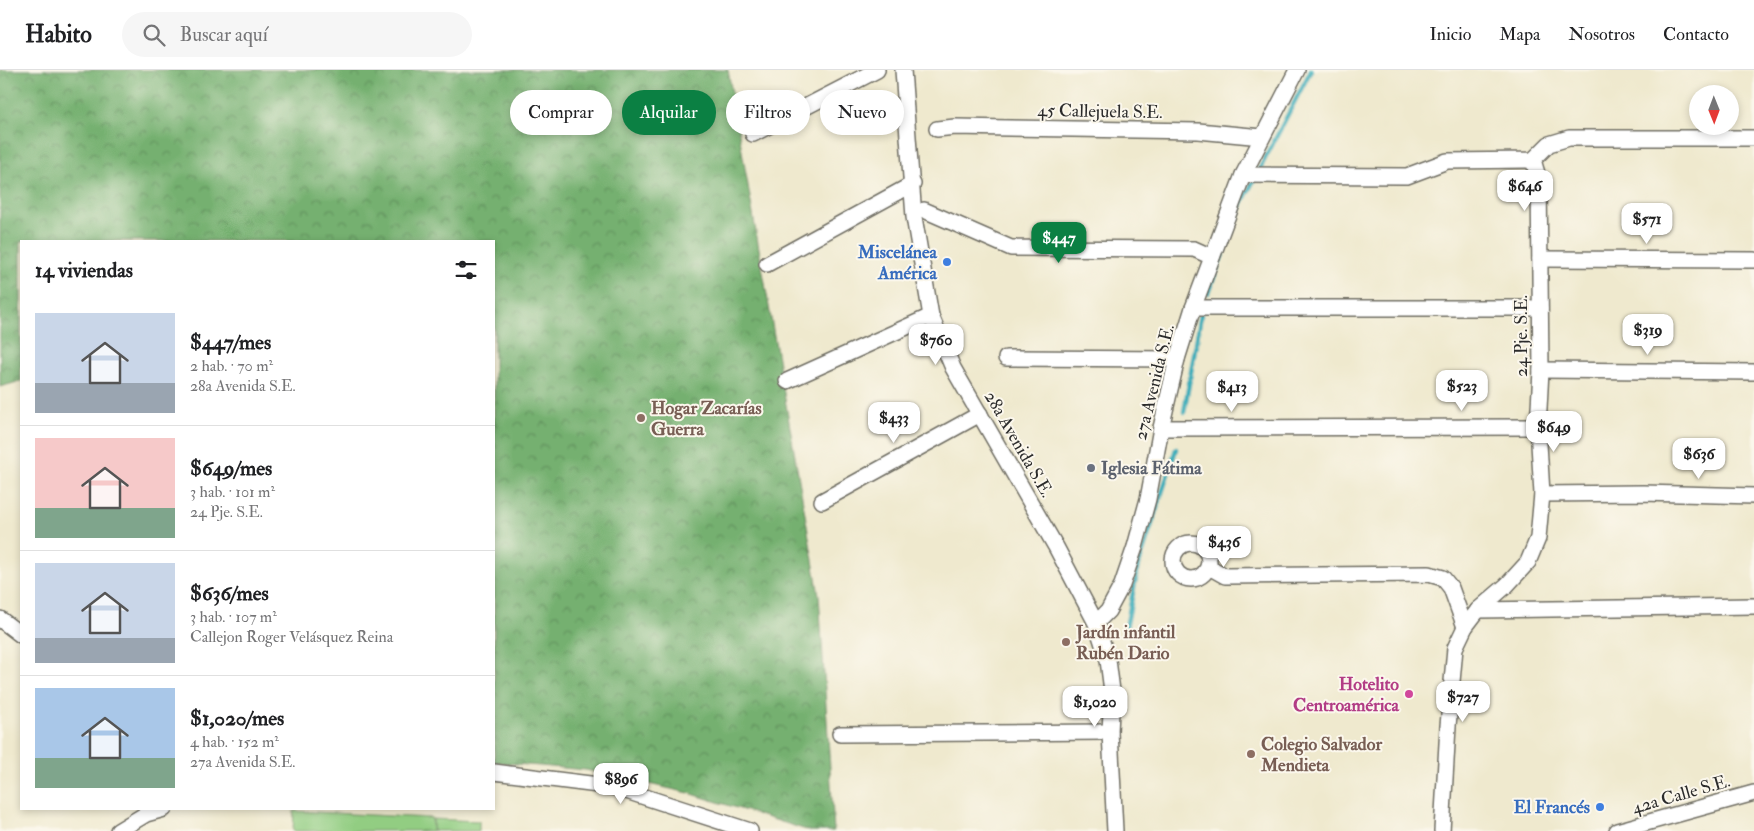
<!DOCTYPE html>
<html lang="es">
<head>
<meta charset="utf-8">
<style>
  body { margin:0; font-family:"IM FELL Double Pica",serif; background:#f6f6f6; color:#202124; height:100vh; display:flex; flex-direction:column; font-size:19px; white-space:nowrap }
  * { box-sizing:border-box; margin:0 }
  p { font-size:16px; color:#757577 }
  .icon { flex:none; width:28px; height:28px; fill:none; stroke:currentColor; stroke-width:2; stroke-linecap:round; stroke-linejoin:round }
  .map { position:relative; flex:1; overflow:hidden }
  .drawer { position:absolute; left:20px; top:170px; width:475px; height:570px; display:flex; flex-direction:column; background:#fff; border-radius:0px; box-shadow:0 2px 8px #0003 }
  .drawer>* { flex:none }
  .banner { position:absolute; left:510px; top:20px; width:475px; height:45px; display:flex; gap:10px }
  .needle { width:32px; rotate:179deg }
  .controls { position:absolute; left:1689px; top:15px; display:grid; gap:10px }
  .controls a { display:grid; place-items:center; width:50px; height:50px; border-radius:50%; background:#fff; box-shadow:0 2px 8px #0003; font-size:25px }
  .price { position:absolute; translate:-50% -42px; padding:0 11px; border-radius:10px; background:#fff; color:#222; font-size:16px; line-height:32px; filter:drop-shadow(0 1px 2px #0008) }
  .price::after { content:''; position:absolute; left:50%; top:30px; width:15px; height:11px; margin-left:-8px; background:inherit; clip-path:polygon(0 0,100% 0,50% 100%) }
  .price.selected { background:#0b8043; color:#fff }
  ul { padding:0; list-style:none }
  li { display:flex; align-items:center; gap:15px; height:125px; padding:0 15px }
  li+li { border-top:1px solid #e0e0e0 }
  li span { display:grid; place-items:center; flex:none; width:140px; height:100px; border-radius:0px; color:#555 }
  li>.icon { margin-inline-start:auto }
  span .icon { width:60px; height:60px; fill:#fffc; stroke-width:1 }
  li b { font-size:21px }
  h2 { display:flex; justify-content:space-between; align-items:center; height:60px; padding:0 15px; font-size:21px }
  .chip { padding:0 18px; border-radius:22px; background:#fff; box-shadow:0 2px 8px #0003; font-size:18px; line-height:45px }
  .chip.selected { background:#0b8043; color:#fff }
  header { display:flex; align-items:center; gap:30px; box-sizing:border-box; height:70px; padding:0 25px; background:#fff; border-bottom:1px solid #e0e0e0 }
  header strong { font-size:24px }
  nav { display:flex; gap:28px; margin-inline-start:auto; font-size:18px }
  .search { width:350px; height:45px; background:#f6f6f6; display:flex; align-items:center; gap:12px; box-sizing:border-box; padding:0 18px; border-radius:28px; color:#757577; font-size:19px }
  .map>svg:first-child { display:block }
</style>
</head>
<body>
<header>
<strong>Habito</strong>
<div class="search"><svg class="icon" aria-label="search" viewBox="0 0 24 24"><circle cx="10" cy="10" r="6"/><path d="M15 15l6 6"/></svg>Buscar aquí</div>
<nav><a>Inicio</a><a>Mapa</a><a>Nosotros</a><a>Contacto</a></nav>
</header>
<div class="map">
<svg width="1754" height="761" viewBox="0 0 1754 761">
  <defs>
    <pattern id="forest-crowns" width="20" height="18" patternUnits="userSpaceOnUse" patternTransform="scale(1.25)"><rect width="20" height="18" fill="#75b070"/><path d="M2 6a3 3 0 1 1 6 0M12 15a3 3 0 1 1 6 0" fill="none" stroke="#608f5c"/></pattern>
  </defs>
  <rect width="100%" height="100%" fill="#fbf7ec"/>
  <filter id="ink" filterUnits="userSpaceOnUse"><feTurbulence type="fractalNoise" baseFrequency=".02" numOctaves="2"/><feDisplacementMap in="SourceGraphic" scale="10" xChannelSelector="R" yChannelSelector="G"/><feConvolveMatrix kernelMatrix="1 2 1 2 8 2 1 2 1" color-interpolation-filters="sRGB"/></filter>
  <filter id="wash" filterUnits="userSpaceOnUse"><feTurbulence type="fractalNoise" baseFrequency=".0096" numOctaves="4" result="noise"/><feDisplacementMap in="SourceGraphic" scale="20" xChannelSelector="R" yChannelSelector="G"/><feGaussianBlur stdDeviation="1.12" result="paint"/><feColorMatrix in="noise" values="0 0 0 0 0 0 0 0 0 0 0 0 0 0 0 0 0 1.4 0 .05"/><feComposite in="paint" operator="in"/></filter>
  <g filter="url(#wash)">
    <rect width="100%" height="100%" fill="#efe9ce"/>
    <path fill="url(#forest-crowns)" stroke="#506e4e" d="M0 0H728L819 525 834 761H810L689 723 586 700 494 692V171H21V311L0 317Z"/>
    <g fill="#92cd82" stroke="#5e7c56">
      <path d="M294 741 432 748V761H293Z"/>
      <path d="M433 749 479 751V761H433Z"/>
    </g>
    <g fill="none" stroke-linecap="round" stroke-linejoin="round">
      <g stroke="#3eadba" stroke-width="4.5">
        <path d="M1208 223 1242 133 1311 0"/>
        <path d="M1184 342 1201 245"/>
        <path d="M1126 558 1138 497 1176 379"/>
      </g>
    </g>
  </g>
  <g filter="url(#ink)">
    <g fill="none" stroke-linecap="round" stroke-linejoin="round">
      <defs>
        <g id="minor">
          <path d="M903 0 914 147 931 246 953 298 1056 477 1096 553 1108 590 1112 621 1110 662 1115 761"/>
          <path d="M937 59 955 57 1198 61 1262 67"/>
          <path d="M753 64 877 0"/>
          <path d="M1243 105 1407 106 1447 91 1533 90 1549 74 1569 68H1754"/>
          <path d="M924 140 1011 178 1194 179 1212 187"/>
          <path d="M1540 189 1754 190"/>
          <path d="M767 194 913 114"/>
          <path d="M1193 238H1540"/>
          <path d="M1006 288 1177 289"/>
          <path d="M1541 300 1754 302"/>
          <path d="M787 311 931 246"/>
          <path d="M1161 358 1538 357"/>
          <path d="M1542 424 1643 423 1754 426"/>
          <path d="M822 431 980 344"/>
          <circle cx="1191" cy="491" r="18"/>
          <path d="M1209 497 1225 506 1429 504 1443 508 1451 518 1465 557"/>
          <path d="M1478 540 1754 536"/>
          <path d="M0 549 21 565"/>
          <path d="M1096 553 1108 541 1122 515 1135 477 1148 429 1161 358 1177 289 1193 238 1243 105 1297 0"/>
          <path d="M840 664 1110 662"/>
          <path d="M494 702 614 717 750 761"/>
          <path d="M118 761 146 744 164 739"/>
          <path d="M1442 761 1448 656 1455 578 1465 557 1478 540 1507 515 1528 492 1538 468 1542 424 1538 357 1541 300 1539 110 1533 90"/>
          <path d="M1617 761 1754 723"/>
        </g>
      </defs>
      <use href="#minor" stroke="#706e64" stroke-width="18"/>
      <use href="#minor" stroke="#fff" stroke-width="15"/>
    </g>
  </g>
  <g fill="#3f7fe0" stroke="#fbf7ec" stroke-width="2">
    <circle cx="947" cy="192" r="5"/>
    <circle cx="1600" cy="737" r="5"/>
  </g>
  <g fill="#8d6e63" stroke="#fbf7ec" stroke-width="2">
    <circle cx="641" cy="348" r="5"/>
    <circle cx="1066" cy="572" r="5"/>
    <circle cx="1251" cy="684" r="5"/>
  </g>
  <circle fill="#6b7280" stroke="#fbf7ec" stroke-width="2" cx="1091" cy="398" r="5"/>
  <circle fill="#d1479c" stroke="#fbf7ec" stroke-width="2" cx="1409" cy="624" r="5"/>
  <g text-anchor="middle" stroke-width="4" stroke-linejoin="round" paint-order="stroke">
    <g font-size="18" fill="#2b2b2b" stroke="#fbf7ec">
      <text transform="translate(1100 41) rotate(1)" y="6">45 Callejuela S.E.</text>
      <text transform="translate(1521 266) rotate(-90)" y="6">24 Pje. S.E.</text>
      <text transform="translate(1154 312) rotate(-76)" y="6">27a Avenida S.E.</text>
      <text transform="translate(1019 374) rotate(60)" y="6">28a Avenida S.E.</text>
      <text transform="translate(1681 724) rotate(-16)" y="6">42a Calle S.E.</text>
    </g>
    <g font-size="18" font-weight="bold" fill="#366cbe" stroke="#fbf7ec" text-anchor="end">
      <text x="937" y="188">Miscelánea<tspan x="937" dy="21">América</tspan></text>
      <text x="1590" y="743">El Francés</text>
    </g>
    <g font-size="18" font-weight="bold" fill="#785e54" stroke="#fbf7ec" text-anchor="start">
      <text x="651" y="344">Hogar Zacarías<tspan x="651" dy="21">Guerra</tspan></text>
      <text x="1076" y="568">Jardín infantil<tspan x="1076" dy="21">Rubén Dario</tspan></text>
      <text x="1261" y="680">Colegio Salvador<tspan x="1261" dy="21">Mendieta</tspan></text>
    </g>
    <g font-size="18" font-weight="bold" fill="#5b616d" stroke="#fbf7ec" text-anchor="start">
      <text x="1101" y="404">Iglesia Fátima</text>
    </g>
    <g font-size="18" font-weight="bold" fill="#b23c85" stroke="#fbf7ec" text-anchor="end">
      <text x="1399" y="620">Hotelito<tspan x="1399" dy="21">Centroamérica</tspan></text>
    </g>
  </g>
</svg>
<div class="controls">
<a><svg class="needle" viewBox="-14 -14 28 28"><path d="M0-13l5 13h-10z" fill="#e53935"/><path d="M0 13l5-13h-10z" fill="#757577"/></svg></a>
</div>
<b class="price" style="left:1525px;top:142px">$646</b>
<b class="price" style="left:1647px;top:175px">$571</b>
<b class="price selected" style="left:1059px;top:194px">$447</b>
<b class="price" style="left:1648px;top:286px">$319</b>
<b class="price" style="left:936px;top:296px">$760</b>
<b class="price" style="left:1462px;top:342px">$523</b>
<b class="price" style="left:1232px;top:343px">$413</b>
<b class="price" style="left:894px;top:374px">$433</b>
<b class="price" style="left:1554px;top:383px">$649</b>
<b class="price" style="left:1699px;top:410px">$636</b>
<b class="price" style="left:1224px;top:498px">$436</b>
<b class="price" style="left:1463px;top:653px">$727</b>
<b class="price" style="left:1095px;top:658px">$1,020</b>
<b class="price" style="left:621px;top:735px">$896</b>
<div class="banner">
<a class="chip">Comprar</a>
<a class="chip selected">Alquilar</a>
<a class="chip">Filtros</a>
<a class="chip">Nuevo</a>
</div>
<section class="drawer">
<h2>14 viviendas<svg class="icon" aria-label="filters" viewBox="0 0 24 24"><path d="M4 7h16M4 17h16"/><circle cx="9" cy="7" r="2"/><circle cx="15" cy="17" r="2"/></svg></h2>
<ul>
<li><span style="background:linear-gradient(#c9d6e8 70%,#9aa5b1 0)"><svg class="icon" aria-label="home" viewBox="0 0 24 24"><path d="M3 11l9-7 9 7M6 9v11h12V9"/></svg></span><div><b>$447/mes</b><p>2 hab. · 70 m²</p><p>28a Avenida S.E.</p></div></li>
<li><span style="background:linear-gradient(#f6c9c9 70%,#7fa58c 0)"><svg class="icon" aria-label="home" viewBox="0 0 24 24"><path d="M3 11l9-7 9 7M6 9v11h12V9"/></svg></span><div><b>$649/mes</b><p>3 hab. · 101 m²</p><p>24 Pje. S.E.</p></div></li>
<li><span style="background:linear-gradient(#c9d6e8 75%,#9aa5b1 0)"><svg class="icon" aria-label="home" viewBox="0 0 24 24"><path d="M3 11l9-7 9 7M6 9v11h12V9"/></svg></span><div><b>$636/mes</b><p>3 hab. · 107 m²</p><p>Callejon Roger Velásquez Reina</p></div></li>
<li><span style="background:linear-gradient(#a9c7e8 70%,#7fa58c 0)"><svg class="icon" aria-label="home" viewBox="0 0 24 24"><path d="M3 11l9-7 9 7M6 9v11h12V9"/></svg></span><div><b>$1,020/mes</b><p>4 hab. · 152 m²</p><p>27a Avenida S.E.</p></div></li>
</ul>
</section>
</div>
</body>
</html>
